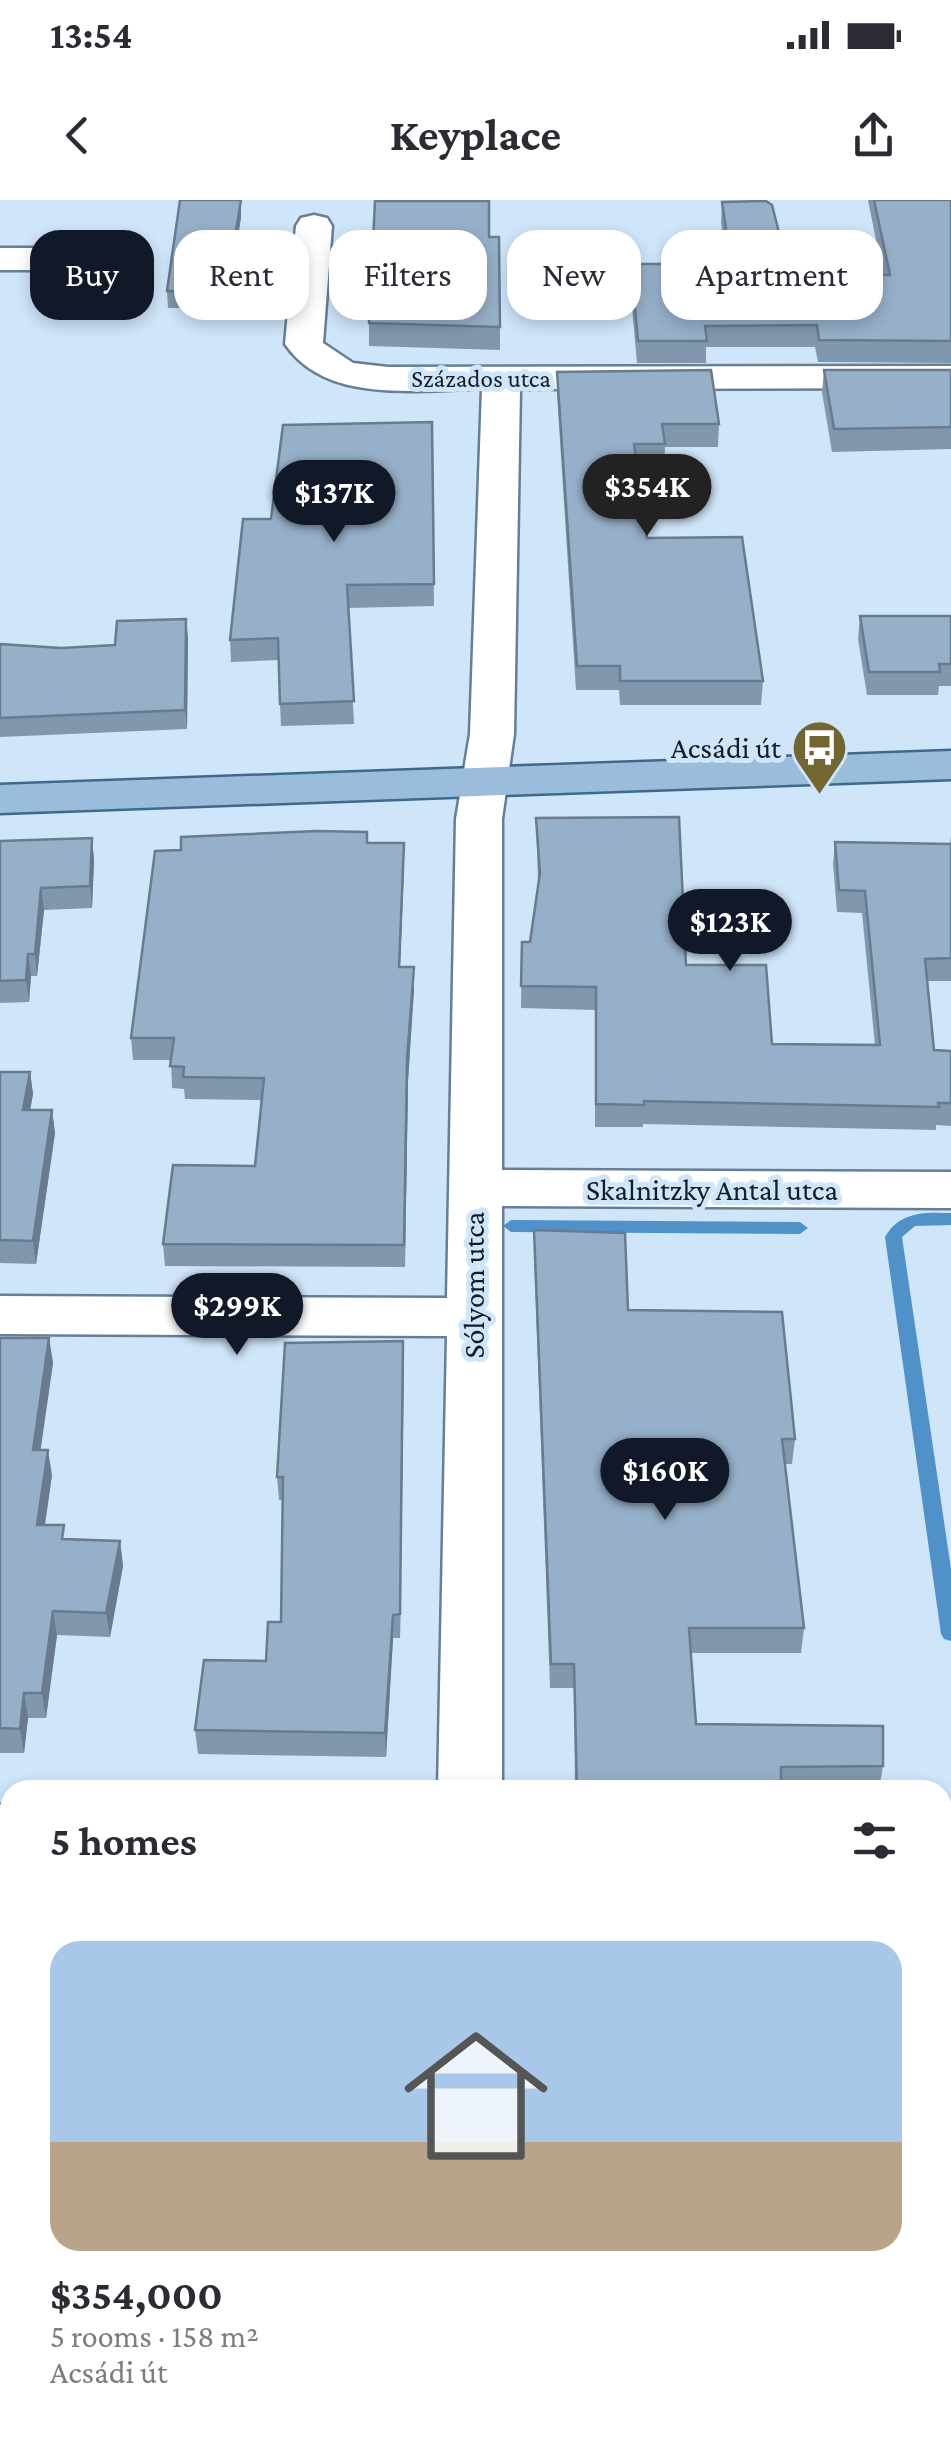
<!DOCTYPE html>
<html lang="en">
<head>
<meta charset="utf-8">
<style>
  body { margin:0; font-family:"Crimson Pro",serif; background:#f2f2f3; color:#2b2b33; height:100vh; display:flex; flex-direction:column; font-size:38px; white-space:nowrap }
  * { box-sizing:border-box; margin:0 }
  p { font-size:32px; color:#7c7c81 }
  .icon { flex:none; width:55px; height:55px; fill:none; stroke:currentColor; stroke-width:2; stroke-linecap:round; stroke-linejoin:round }
  .map { position:relative; flex:1; overflow:hidden }
  .drawer { position:absolute; left:0px; top:1580px; width:952px; height:672px; display:flex; flex-direction:column; background:#fff; border-radius:30px 30px 0 0; box-shadow:0 5px 15px #0003 }
  .drawer>* { flex:none }
  .top-card { position:absolute; left:30px; top:30px; width:892px; height:90px; display:flex; gap:20px }
  .price { position:absolute; translate:-50% -85px; padding:0 22px; border-radius:35px; background:#111827; color:#fff; font-size:32px; line-height:65px; filter:drop-shadow(0 2px 5px #0008) }
  .price::after { content:''; position:absolute; left:50%; top:60px; width:30px; height:22px; margin-left:-15px; background:inherit; clip-path:polygon(0 0,100% 0,50% 100%) }
  .price.on { background:#222; color:#fff }
  ul { padding:0; list-style:none }
  li { display:grid; align-content:center; gap:20px; height:530px; padding:0 50px }
  li span { display:grid; place-items:center; height:310px; border-radius:30px; color:#555 }
  li>.icon { margin-inline-start:auto }
  span .icon { width:180px; height:180px; fill:#fffc; stroke-width:1 }
  li b { font-size:42px }
  h2 { display:flex; justify-content:space-between; align-items:center; height:120px; padding:0 50px; font-size:42px }
  .tag { padding:0 35px; border-radius:30px; background:#fff; box-shadow:0 5px 15px #0003; font-size:35px; line-height:90px }
  .tag.on { background:#111827; color:#fff }
  .status { display:flex; justify-content:space-between; align-items:center; height:70px; padding:0 50px; background:#fff; direction:ltr }
  .status svg { height:28px; fill:currentColor }
  header { display:flex; justify-content:space-between; align-items:center; height:130px; padding:0 50px; background:#fff; font-size:45px; font-weight:700 }
  .map>svg:first-child { display:block }
</style>
</head>
<body>
<div class="status"><b>13:54</b><svg viewBox="0 0 49 12"><path d="M0 12V9h3v3zM5 12V6h3v6zM10 12V3h3v9zM15 12V0h3v12zM26 1h20v11H26zM47 4h2v5h-2z"/></svg></div>
<header><svg class="icon" aria-label="back" viewBox="0 0 24 24"><path d="M15 5l-7 7 7 7"/></svg>Keyplace<svg class="icon" aria-label="share" viewBox="0 0 24 24"><path d="M12 15V3M7 8l5-5 5 5M5 13v7h14v-7"/></svg></header>
<div class="map">
<svg width="951" height="2252" viewBox="0 0 951 2252">
  <rect width="100%" height="100%" fill="#cfe5fa"/>
  <g fill="none" stroke-linecap="round" stroke-linejoin="round">
    <g fill="#5091ca" fill-rule="evenodd">
      <path d="M943 1013H951V1025L915 1026 902 1037 951 1369V1441L944 1439 941 1434 885 1037C898 1015 918 1012 943 1013Z"/>
      <path d="M511 1020 800 1022 808 1028 800 1034 511 1032 503 1026Z"/>
    </g>
    <defs>
      <g id="minor">
        <path d="M314 15 327 18 332 26 323 143 353 163 388 167 951 166V188L520 189 514 534 502 619V970L951 972V1008L502 1006V1590H438L447 1136 0 1134V1096L447 1098 456 619 470 534 482 189C416 189 327 205 285 144L296 26 301 18Z"/>
        <path d="M0 48H120L133 51 138 59 133 67 120 70H0Z"/>
        <rect x="0" y="1605" width="10" height="52"/>
        <path d="M0 2212H10V2242H500L501 2247 499 2252H0Z"/>
      </g>
      <path id="major" d="M951 551V579L0 613V585Z"/>
    </defs>
    <use href="#minor" stroke="#667f97" stroke-width="5"/>
    <use href="#major" stroke="#40688d" stroke-width="5"/>
    <path stroke="#7f90a0" stroke-width="8" stroke-dasharray="12 6" stroke-linecap="butt" d="M942 1997 951 2000"/>
    <use href="#minor" fill="#fff" fill-rule="evenodd"/>
    <use href="#major" fill="#9bbddc" fill-rule="evenodd"/>
  </g>
  <g fill="#8197ad">
    <path d="M868 0H951V163L818 162 815 147H706V163H637L630 86 631 64H727L721 23 722 2 791 80H881V75H883Z"/>
    <path d="M241 17 227 108H168L167 91Z"/>
    <path d="M369 123 500 127V150L369 146Z"/>
    <path d="M824 170H951V249L832 252 822 192Z"/>
    <path d="M557 172 719 224 718 247H665L664 267H637L647 338 763 481 761 505H620L619 490H576L557 194Z"/>
    <path d="M432 222 434 406 348 408 354 524 281 526 278 460 231 462 230 440 271 319Z"/>
    <path d="M860 416H951V486H939L938 495H867L858 439Z"/>
    <path d="M188 437 187 529 0 537V444L61 448 115 445Z"/>
    <path d="M536 618 686 765 772 844 875 845 862 713 837 712 833 664 835 642 950 644 951 636V781H927L934 850 951 851V926L936 925V930L643 924V927H595V810L521 808 522 742H530L538 683Z"/>
    <path d="M92 638 94 660 92 708 44 710 37 776H31L29 802 0 803V641Z"/>
    <path d="M368 643 404 665 400 767 414 789 408 881 405 1067 165 1066 163 1044 255 966 262 900 185 899 184 889 172 888 171 860H133L131 838Z"/>
    <path d="M0 872H30L33 894 30 910H52L55 933 36 1064 0 1063Z"/>
    <path d="M534 1030 628 1110 795 1239 792 1264H785L804 1428 801 1453H691L696 1524 883 1566 879 1590H575L574 1488H550L534 1055Z"/>
    <path d="M0 1138H49L53 1163 40 1250 52 1275 45 1325 66 1340 120 1341 123 1366 110 1437 57 1435 46 1518H28L24 1553H0Z"/>
    <path d="M403 1141 400 1438H393L386 1557 198 1554 195 1530 266 1461 281 1422 283 1300H279L277 1277Z"/>
    <path d="M951 1804V1865L946 1828Z"/>
    <path d="M562 2242H941L942 2252H847L846 2243 685 2246 686 2252H563Z"/>
  </g>
  <g fill="#697b8d">
    <path d="M241 0V17L227 108 226 91Z"/>
    <path d="M186 419 188 437 187 529 185 510Z"/>
    <path d="M92 638 94 660 92 708 90 686Z"/>
    <path d="M404 643V665L399 789V767Z"/>
    <path d="M41 688 44 710 37 776 35 754Z"/>
    <path d="M28 754 31 776 29 802 26 780Z"/>
    <path d="M414 767V789L408 881 405 1067 407 859Z"/>
    <path d="M30 872 33 894 26 932 23 910Z"/>
    <path d="M52 910 55 933 36 1064 33 1041Z"/>
    <path d="M49 1138 53 1163 37 1275 33 1250Z"/>
    <path d="M403 1141 404 1164 400 1438V1414Z"/>
    <path d="M48 1250 52 1275 41 1350 37 1325Z"/>
    <path d="M120 1341 123 1366 110 1437 106 1413Z"/>
    <path d="M53 1411 57 1435 46 1518 42 1493Z"/>
    <path d="M393 1415V1438L386 1557 385 1533Z"/>
    <path d="M24 1493 28 1518 24 1553 20 1529Z"/>
    <path d="M8 1877 10 1889V1912L0 1985V1933Z"/>
  </g>
  <g fill="#96b0c9" stroke="#697b8d" stroke-width="2.5">
    <path d="M180 0H241L226 91H167Z"/>
    <path d="M874 0H951V141L819 140 817 125 705 126 707 141H638L631 64H731L722 2 766 1 772 5 791 80H882L881 75H890Z"/>
    <path d="M375 1H489V37H499L500 127 369 123Z"/>
    <path d="M711 170 719 224H662L665 244H634L647 338 742 337 763 481H620V466H577L557 172Z"/>
    <path d="M824 170H951V227L834 229Z"/>
    <path d="M432 222 434 384 347 385 354 501 280 504 278 438 230 440 243 319H271L283 225Z"/>
    <path d="M860 416H951V464H939L940 472H869Z"/>
    <path d="M186 419 185 510 0 518V444L61 448 115 445 117 421Z"/>
    <path d="M679 617 686 765H766L772 844 880 845 865 691 839 690 835 642 951 644V758L925 759 934 850 951 851V903H938L939 907 644 901V905L596 904V787L521 786 522 742H530L540 673 536 618Z"/>
    <path d="M317 631 367 632V643H404L399 767H414L407 859 404 1045 163 1044 173 965 255 966 264 878 183 877 184 867 170 866 174 838H131L155 651 181 650V637Z"/>
    <path d="M92 638 90 686 41 688 35 754H28L26 780 0 781V641Z"/>
    <path d="M0 872H30L23 910H52L33 1041 0 1040Z"/>
    <path d="M534 1030 625 1033 628 1110 782 1112 795 1239H782L804 1428H689L696 1524 883 1526V1566L781 1567V1590H577L574 1464H551Z"/>
    <path d="M0 1138H49L33 1250H48L37 1325H64L62 1339 120 1341 106 1413 53 1411 42 1493H24L20 1529 0 1528Z"/>
    <path d="M403 1141 400 1414 393 1415 385 1533 195 1530 204 1460 266 1461 268 1422H281L283 1277H277L285 1143Z"/>
    <path d="M0 1807H10V1877H8L0 1933Z"/>
    <path d="M564 2242H685L686 2252H564Z"/>
    <path d="M852 2242H941L942 2252H889V2247L853 2248Z"/>
  </g>
  <defs>
    <symbol id="bus-pin" viewBox="-11 -11 22 30"><path d="M0 17L-7.5 6A9.5 9.5 0 1 1 7.5 6Z" fill="#726633" stroke="#cfe5fa"/><path d="M-5-6H5V4H4V6H2V4H-2V6H-4V4H-5ZM-3.5-4V0h7V-4ZM-3.5 1.2v1.5H-2V1.2ZM2 1.2v1.5H3.5V1.2Z" fill="#fff"/></symbol>
  </defs>
  <g fill-rule="evenodd">
    <use href="#bus-pin" x="788" y="516" width="63" height="86"/>
  </g>
  <g text-anchor="middle" stroke-width="10" stroke-linejoin="round" paint-order="stroke">
    <g font-size="25" fill="#131d27" stroke="#cfe5fa">
      <text x="481" y="187">Százados utca</text>
    </g>
    <g font-size="30" fill="#131d27" stroke="#cfe5fa" text-anchor="end">
      <text x="781" y="558">Acsádi út</text>
    </g>
    <g font-size="30" fill="#131d27" stroke="#cfe5fa">
      <text x="712" y="1000">Skalnitzky Antal utca</text>
      <text transform="translate(474 1085) rotate(-90)" y="10">Sólyom utca</text>
    </g>
  </g>
</svg>
<b class="price on" style="left:647px;top:339px">$354K</b>
<b class="price" style="left:334px;top:345px">$137K</b>
<b class="price" style="left:730px;top:774px">$123K</b>
<b class="price" style="left:237px;top:1158px">$299K</b>
<b class="price" style="left:665px;top:1323px">$160K</b>
<div class="top-card">
<a class="tag on">Buy</a>
<a class="tag">Rent</a>
<a class="tag">Filters</a>
<a class="tag">New</a>
<a class="tag">Apartment</a>
</div>
<section class="drawer">
<h2>5 homes<svg class="icon" aria-label="filters" viewBox="0 0 24 24"><path d="M4 7h16M4 17h16"/><circle cx="9" cy="7" r="2"/><circle cx="15" cy="17" r="2"/></svg></h2>
<ul>
<li><span style="background:linear-gradient(#a9c7e8 65%,#b9a48a 0)"><svg class="icon" aria-label="home" viewBox="0 0 24 24"><path d="M3 11l9-7 9 7M6 9v11h12V9"/></svg></span><div><b>$354,000</b><p>5 rooms · 158 m²</p><p>Acsádi út</p></div></li>
</ul>
</section>
</div>
</body>
</html>
